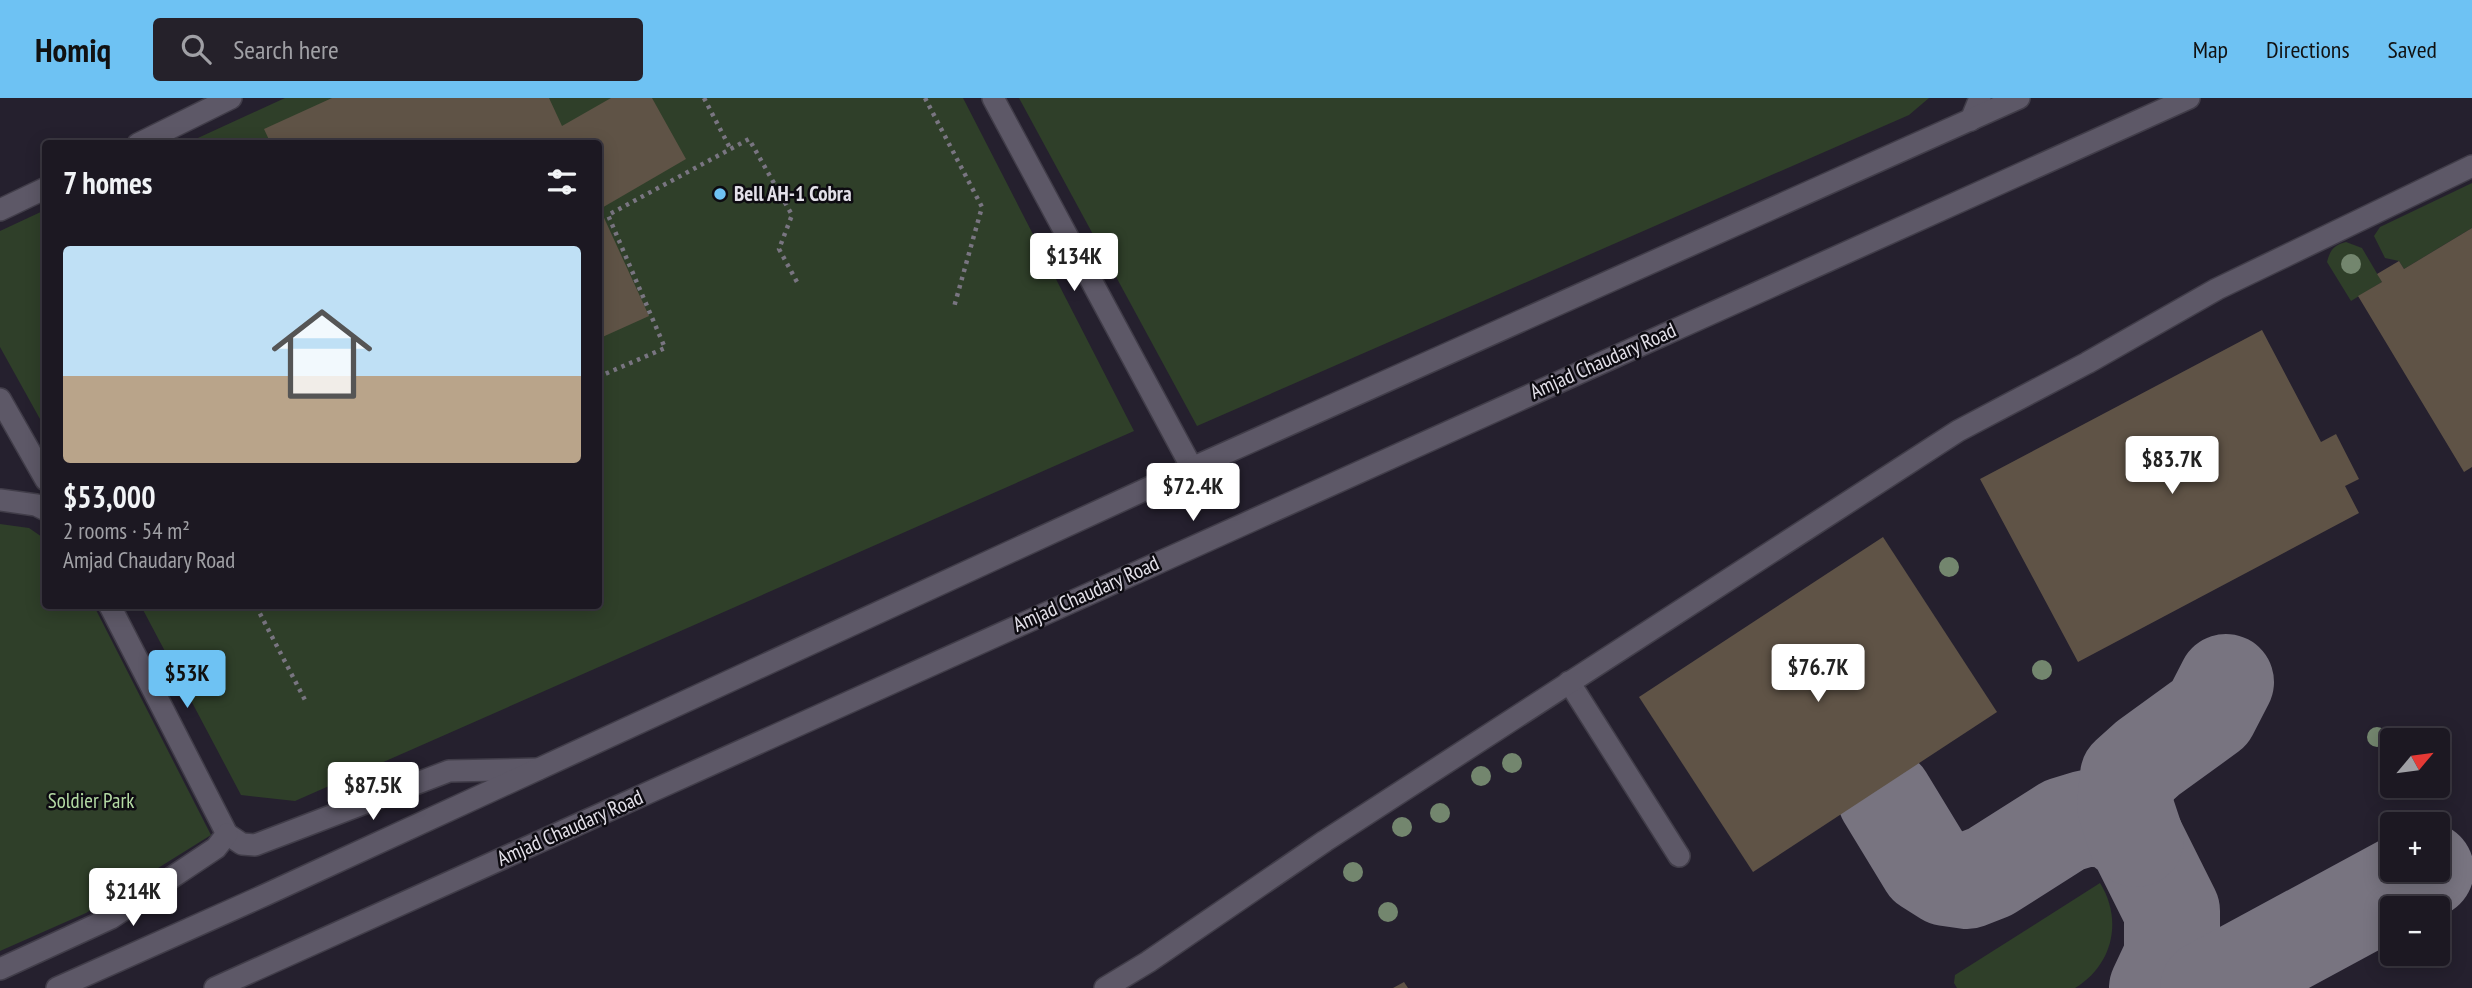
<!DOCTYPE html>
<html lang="en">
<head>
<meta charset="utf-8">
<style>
  body { margin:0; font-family:"PT Sans Narrow",sans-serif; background:#25212a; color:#f1f3f6; height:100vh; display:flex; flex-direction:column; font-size:26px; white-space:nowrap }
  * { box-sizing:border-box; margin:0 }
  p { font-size:23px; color:#a0a0a5 }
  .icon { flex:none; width:38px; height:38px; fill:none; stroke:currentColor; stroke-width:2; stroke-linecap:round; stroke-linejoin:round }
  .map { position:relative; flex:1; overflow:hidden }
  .sheet { position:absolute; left:42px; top:42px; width:560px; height:469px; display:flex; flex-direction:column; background:#1c1822; border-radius:7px; box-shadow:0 4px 18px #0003,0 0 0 2px #3a3740 }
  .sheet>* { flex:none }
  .needle { width:46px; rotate:61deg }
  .controls { position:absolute; left:2380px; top:630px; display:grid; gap:14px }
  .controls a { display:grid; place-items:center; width:70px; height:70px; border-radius:7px; background:#1c1822; box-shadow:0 4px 18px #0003,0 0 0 2px #3a3740; font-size:35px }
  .price { position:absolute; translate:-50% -60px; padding:0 16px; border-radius:7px; background:#fff; color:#222; font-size:23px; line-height:46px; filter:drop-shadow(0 2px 4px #0008) }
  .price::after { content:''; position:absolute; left:50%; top:42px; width:21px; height:16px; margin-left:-10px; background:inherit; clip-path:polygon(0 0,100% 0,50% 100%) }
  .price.active { background:#6ec2f3; color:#111 }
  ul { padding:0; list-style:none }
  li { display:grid; align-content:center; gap:14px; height:371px; padding:0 21px }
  li span { display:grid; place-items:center; height:217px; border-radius:7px; color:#555 }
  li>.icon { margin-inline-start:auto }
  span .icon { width:126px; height:126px; fill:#fffc; stroke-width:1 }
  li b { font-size:30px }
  h2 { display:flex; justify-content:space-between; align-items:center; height:84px; padding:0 21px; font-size:30px }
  header { display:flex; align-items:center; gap:42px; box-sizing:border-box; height:98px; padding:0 35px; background:#6ec2f3; color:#111 }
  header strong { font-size:33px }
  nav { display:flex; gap:38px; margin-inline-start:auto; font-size:24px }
  .search { width:490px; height:63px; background:#25212a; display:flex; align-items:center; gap:18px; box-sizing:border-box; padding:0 24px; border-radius:7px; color:#a0a0a5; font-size:26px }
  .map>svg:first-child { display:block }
</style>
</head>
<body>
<header>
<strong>Homiq</strong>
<div class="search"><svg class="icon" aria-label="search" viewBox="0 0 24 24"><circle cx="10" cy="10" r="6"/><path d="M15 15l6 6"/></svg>Search here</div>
<nav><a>Map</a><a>Directions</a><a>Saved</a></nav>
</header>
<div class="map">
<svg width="2472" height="890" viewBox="0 0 2472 890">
  <rect width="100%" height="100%" fill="#25202e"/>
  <g fill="#2f3f29">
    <path d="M285 0H963L1134 333 295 703 241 697 141 508H598V46L187 45Z"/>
    <path d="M1019 0H1929L1909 17 1197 328Z"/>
    <path d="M2472 85V130L2404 171 2399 163 2385 160 2374 138 2380 129Z"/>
    <path d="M45 112V330L0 249V133Z"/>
    <path d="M2346 144 2362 150 2382 184 2351 203 2327 164C2330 152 2334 147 2346 144Z"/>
    <path d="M0 426 29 430 45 441 46 508H94L211 737 86 815 0 853Z"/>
    <path d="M2100 785C2123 822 2113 867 2075 890H1957L1954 885 1955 877Z"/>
  </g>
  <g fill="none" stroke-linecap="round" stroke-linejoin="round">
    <g stroke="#787480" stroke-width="96">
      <path d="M1885 699 1927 768 1946 780 1967 783 1990 774 2064 727 2087 720 2114 723 2136 741 2172 813V858L2157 890"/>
      <path d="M2136 741 2125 708 2128 678 2148 660 2210 615 2226 584"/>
      <path d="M2208 890 2426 772"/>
    </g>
  </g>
  <g fill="#5f5346">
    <path d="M332 0H549L562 28 611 0H652L686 61 600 111 649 218 598 241V46H271L264 31Z"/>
    <path d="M2472 130V369L2464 374 2358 198 2382 184 2377 176 2399 163 2404 171Z"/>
    <path d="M2262 232 2321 344 2336 336 2359 381 2345 388 2359 415 2078 564 1980 381Z"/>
    <path d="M1883 439 1997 614 1753 774 1639 599Z"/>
    <path d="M1404 884 1408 890H1393Z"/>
  </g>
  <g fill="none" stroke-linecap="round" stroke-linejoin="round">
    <defs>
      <g id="lane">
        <path d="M1569 584 1679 758"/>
        <path d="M1105 890 1148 864 1325 743 1958 333 2087 265 2217 191 2472 68"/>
      </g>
      <g id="street">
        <path d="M993 0 1192 370"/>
        <path d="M1971 22 1980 0"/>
        <path d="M138 46 231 0"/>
        <path d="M0 112 46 90"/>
        <path d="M0 301 46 382"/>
        <path d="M0 402 36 407 46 412"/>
        <path d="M110 508 227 736 242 746 255 747 449 673 538 671"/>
        <path d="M0 871 111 820 216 750 227 736"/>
      </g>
      <g id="secondary">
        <path d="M57 890 265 797 1192 370 2019 0"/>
        <path d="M215 890 2189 0"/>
      </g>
    </defs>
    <use href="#lane" stroke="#413d49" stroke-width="24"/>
    <use href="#street" stroke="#413d49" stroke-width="24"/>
    <use href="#secondary" stroke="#413d49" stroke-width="24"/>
    <g stroke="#797581" stroke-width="4.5" stroke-dasharray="3.5 5" stroke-linecap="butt">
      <path d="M704 0 730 50"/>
      <path d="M925 0 982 109 954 209"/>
      <path d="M598 279 665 250 608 117 749 41 792 117 779 151 797 184"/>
      <path d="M256 508 305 602"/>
    </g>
    <use href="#lane" stroke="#5d5867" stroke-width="21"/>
    <use href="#street" stroke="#5d5867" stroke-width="21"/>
    <use href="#secondary" stroke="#5d5867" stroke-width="21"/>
  </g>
  <g fill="#73866e">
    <circle cx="2351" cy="166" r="10"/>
    <circle cx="1949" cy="469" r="10"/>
    <circle cx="2042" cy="572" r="10"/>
    <circle cx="2377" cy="639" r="10"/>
    <circle cx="1512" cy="665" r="10"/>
    <circle cx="1481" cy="678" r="10"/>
    <circle cx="1440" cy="715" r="10"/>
    <circle cx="1402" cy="729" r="10"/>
    <circle cx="1353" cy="774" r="10"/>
    <circle cx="1388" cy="814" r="10"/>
  </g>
  <circle fill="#6ec2f3" stroke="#0d0b11" stroke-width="2.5" cx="720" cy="96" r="7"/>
  <g text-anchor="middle" stroke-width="5" stroke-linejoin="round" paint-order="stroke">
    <g font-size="21" font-weight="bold" fill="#e3e0e9" stroke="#0d0b11" text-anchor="start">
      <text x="734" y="103">Bell AH-1 Cobra</text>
    </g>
    <g font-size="21" fill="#e3e0e9" stroke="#0d0b11">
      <text transform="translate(1603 263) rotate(-24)" y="7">Amjad Chaudary Road</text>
      <text transform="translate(1086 496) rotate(-24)" y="7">Amjad Chaudary Road</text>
      <text transform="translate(570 730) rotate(-24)" y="7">Amjad Chaudary Road</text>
    </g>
    <g font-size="21" fill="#b3d9a3" stroke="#0d0b11">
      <text x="91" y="710">Soldier Park</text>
    </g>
  </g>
</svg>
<div class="controls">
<a><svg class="needle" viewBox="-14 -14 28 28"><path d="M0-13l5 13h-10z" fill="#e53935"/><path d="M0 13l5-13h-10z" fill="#a0a0a5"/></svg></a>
<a>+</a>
<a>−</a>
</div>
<b class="price" style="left:1074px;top:195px">$134K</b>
<b class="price" style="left:2172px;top:398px">$83.7K</b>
<b class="price" style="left:1193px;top:425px">$72.4K</b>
<b class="price" style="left:1818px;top:606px">$76.7K</b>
<b class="price active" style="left:187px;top:612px">$53K</b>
<b class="price" style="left:373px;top:724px">$87.5K</b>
<b class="price" style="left:133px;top:830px">$214K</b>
<section class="sheet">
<h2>7 homes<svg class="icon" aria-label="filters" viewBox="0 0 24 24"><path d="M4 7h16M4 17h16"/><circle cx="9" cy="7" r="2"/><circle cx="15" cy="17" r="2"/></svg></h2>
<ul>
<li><span style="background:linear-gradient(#bfe0f5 60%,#b9a48a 0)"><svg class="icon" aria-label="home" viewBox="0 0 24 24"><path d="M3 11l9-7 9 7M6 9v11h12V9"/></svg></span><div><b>$53,000</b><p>2 rooms · 54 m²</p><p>Amjad Chaudary Road</p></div></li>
</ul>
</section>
</div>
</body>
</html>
